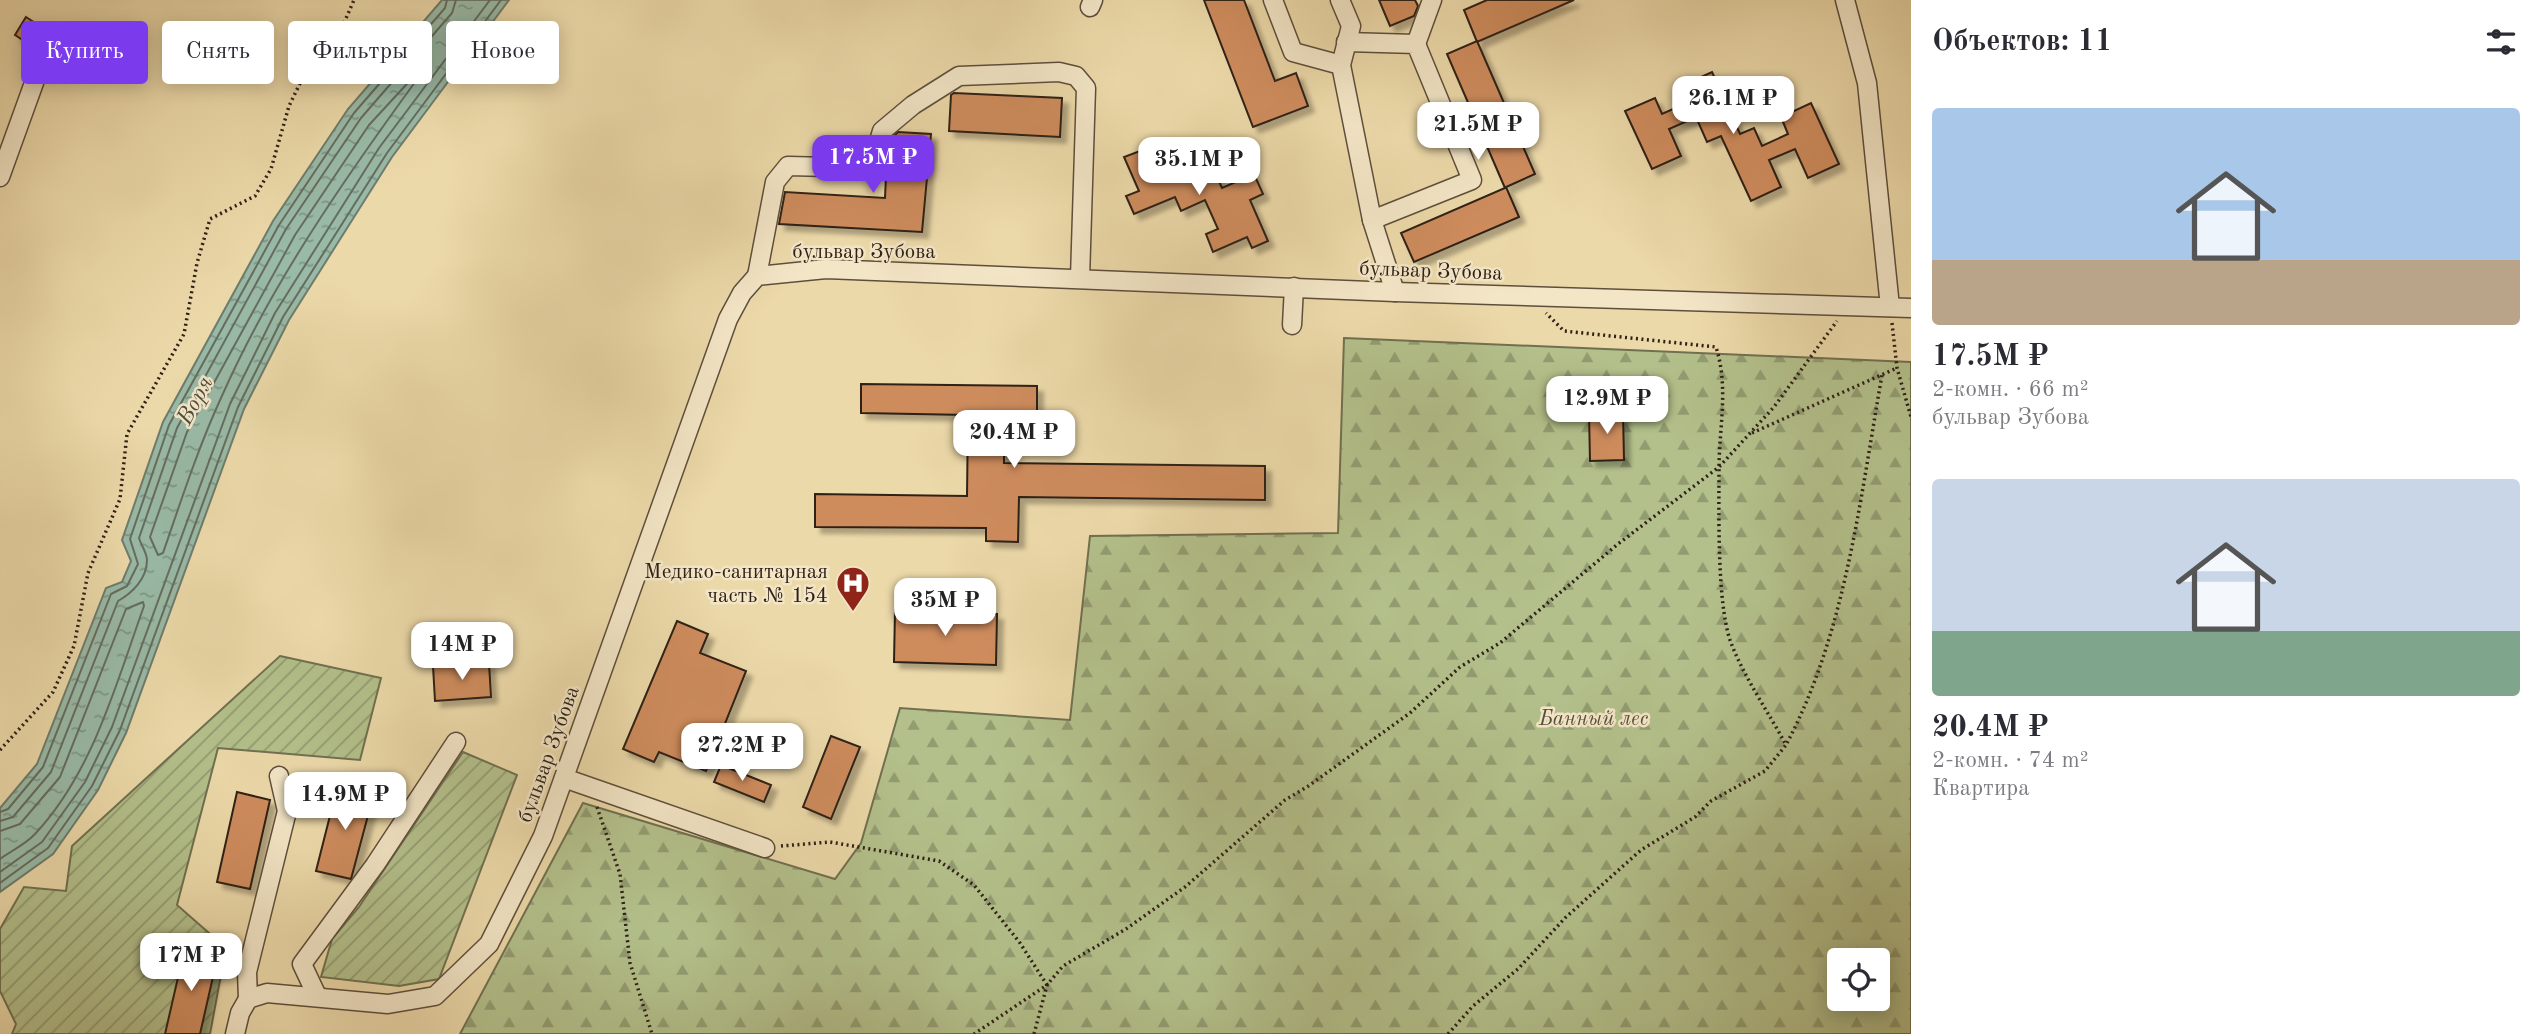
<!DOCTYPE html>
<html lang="ru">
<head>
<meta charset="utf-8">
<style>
  body { margin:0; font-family:"Old Standard TT",serif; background:#f2f2f3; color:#2b2b33; height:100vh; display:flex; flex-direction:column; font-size:26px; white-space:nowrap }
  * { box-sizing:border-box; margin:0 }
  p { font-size:23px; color:#7c7c81 }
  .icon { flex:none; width:38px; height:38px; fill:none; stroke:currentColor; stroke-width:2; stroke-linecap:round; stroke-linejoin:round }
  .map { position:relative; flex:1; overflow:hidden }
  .sheet { display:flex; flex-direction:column; background:#fff; width:630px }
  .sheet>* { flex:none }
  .banner { position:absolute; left:21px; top:21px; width:665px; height:63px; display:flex; gap:14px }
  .controls { position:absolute; left:1827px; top:948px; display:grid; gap:14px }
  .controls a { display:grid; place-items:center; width:63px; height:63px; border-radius:7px; background:#fff; box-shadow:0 4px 18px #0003; font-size:35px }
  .price { position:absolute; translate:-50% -60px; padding:0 16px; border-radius:14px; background:#fff; color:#222; font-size:23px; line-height:46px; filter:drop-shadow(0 2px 4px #0008) }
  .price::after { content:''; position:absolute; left:50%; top:42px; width:21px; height:16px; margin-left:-10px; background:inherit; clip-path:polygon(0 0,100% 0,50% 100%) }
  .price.selected { background:#7c3aed; color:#fff }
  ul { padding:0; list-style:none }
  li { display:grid; align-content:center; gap:14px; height:371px; padding:0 21px }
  li span { display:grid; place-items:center; height:217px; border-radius:7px; color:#555 }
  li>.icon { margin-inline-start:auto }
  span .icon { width:126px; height:126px; fill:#fffc; stroke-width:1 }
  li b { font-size:30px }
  h2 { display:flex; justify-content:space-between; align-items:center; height:84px; padding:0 21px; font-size:30px }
  .chip { padding:0 24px; border-radius:7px; background:#fff; box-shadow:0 4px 18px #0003; font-size:24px; line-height:63px }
  .chip.selected { background:#7c3aed; color:#fff }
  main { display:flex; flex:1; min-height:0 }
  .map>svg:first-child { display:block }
</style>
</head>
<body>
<main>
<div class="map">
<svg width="1911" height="1034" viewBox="0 0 1911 1034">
  <defs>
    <pattern id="forest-firs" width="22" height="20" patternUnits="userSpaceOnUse" patternTransform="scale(1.75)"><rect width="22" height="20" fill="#b3c08b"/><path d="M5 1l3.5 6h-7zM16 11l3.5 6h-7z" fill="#929c71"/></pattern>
    <pattern id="garden-furrows" width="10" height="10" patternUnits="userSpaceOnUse" patternTransform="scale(1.75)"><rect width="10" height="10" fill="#b3c08b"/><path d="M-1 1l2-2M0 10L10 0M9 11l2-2" fill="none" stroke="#929c71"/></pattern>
    <pattern id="water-ripples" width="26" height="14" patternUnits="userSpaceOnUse" patternTransform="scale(1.75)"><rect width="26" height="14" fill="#99baa7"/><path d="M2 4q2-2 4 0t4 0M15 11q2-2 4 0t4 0" fill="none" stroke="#7d9787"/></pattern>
    <filter id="shadow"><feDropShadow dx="6" dy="6" stdDeviation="2" flood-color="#0004"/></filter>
  </defs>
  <rect width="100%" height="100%" fill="#ecd9a9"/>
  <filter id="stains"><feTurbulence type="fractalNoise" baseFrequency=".00286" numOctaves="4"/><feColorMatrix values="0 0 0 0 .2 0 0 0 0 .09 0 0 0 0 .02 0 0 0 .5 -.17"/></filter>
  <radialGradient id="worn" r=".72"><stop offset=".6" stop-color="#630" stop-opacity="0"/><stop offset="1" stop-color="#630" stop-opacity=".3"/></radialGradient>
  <path fill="url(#forest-firs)" stroke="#707051" stroke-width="2" fill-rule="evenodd" d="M1344 338 1911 362V1034H460L583 803 835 879 861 843 900 708 1070 720 1090 536 1338 533ZM1839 961H1878V999H1839Z"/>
  <g fill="url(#garden-furrows)" stroke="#707051" stroke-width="2">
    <path d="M280 656 381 678 360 760 218 748 177 905 226 948 210 1034H12L16 1024 0 991V929L24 887 66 891 72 846Z"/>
    <path d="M463 752 517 775 439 979 399 986 321 977 332 939 359 907Z"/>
  </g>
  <path fill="url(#water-ripples)" stroke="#6e7c6d" stroke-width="2" d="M442 0H509L392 157 289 320 244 409 126 733 98 790 53 854 0 892V808L37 764 106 588 122 582 131 561 122 540 163 422 273 221 348 109Z"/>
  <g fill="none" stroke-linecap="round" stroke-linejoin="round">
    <g stroke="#646d5f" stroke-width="2">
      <path d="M417 73 418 78C345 178 271 284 221 398 198 448 181 501 163 553L158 555 150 537 187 432 295 235 369 125Z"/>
      <path d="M0 812 8 809 43 767 111 594 127 586 138 564 130 539 169 425 279 225 354 113 445 8 447 0"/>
      <path d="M0 821 13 817 51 772 118 601C132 593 147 579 147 560 147 553 141 545 139 538L177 428 286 229 361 118 452 13 456 0"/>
      <path d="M0 831 20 824 60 777 126 609 143 602 144 606C116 684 93 772 35 834 26 844 11 851 0 859"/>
      <path d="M0 872 42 842 85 782 112 727 230 404 275 313 379 148 490 0"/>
      <path d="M0 883 48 848 92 786 120 730 238 407 283 317 387 153 501 0"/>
    </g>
  </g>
  <g fill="#ce8c5d" stroke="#2e2017" stroke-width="2" filter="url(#shadow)">
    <path d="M1204 0H1244L1275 81 1296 73 1308 106 1253 127Z"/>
    <path d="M1379 0H1415L1418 6 1414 16 1390 26Z"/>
    <path d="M1487 0H1574L1477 42 1464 10Z"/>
    <path d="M26 17 46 30 35 48 15 35Z"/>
    <path d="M1477 41 1535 174 1506 187 1519 217 1414 262 1401 233 1505 188 1447 54Z"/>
    <path d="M1712 72 1740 134 1754 128 1762 146 1788 134 1781 117 1811 103 1839 164 1808 178 1795 149 1769 160 1781 187 1751 201 1721 136 1707 142 1696 117 1669 129 1681 156 1652 169 1625 111 1655 98 1662 114 1689 102 1681 86Z"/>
    <path d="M954 93 1062 98 1060 137 949 131 951 95Z"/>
    <path d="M898 132 931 134 922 232 779 224 785 192 885 198 887 153 892 138Z"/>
    <path d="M1187 149 1202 184 1217 177 1222 188 1254 174 1263 194 1250 200 1268 241 1252 248 1247 237 1213 252 1206 234 1218 229 1205 200 1181 211 1175 197 1134 214 1126 196 1139 191 1124 157 1140 151 1147 166Z"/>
    <path d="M861 384 1037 386V415L1004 414V463L1265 466V500L1019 497 1018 542 986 541V528L815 527V494L967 496 968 415 861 413Z"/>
    <path d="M1623 412 1624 460 1590 461 1589 413Z"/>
    <path d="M895 610 997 614 996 665 894 662Z"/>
    <path d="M677 621 708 634 700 653 746 671 706 771 659 752 654 762 623 749Z"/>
    <path d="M489 663 491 697 435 701 433 666Z"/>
    <path d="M831 736 860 747 831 819 803 807Z"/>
    <path d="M721 765 771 785 764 802 714 782Z"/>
    <path d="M338 784 374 793 351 879 316 871Z"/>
    <path d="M237 792 270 800 250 889 217 882Z"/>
    <path d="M190 942 196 943 215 968 200 1034H165L185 947Z"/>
  </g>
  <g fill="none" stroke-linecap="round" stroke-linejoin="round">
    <defs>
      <g id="minor">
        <path d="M1273 0 1293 52 1341 65"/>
        <path d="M1340 0 1351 26 1341 65 1372 220 1395 292"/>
        <path d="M1845 0 1867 83 1890 307"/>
        <path d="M1090 7 1093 0"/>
        <path d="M1346 42 1416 44 1472 180 1372 220"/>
        <path d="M1416 44 1432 0"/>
        <path d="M0 177 39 69"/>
        <path d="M757 276 775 182 788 166 871 168 882 131 913 105 959 76 1059 72 1076 76 1086 88 1080 278"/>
        <path d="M1292 325 1294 287"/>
        <path d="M564 778 765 848"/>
        <path d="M317 996 302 964 375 865 456 742"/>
        <path d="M248 999 247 972 287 811 279 776"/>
        <path d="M235 1034 240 1013 248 999 267 993 388 1004 435 996 489 944 543 836 728 319 742 293 757 276 826 269 1395 292 1911 308"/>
      </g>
    </defs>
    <use href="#minor" stroke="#5e4e3c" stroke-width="21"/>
    <g stroke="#2e2017" stroke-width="3.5" stroke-dasharray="2 3.5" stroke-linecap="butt">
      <path d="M1892 323 1897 368 1911 417"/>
      <path d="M1752 433 1897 368"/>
      <path d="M1787 743C1846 631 1860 499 1882 375"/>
      <path d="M0 750 53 692 74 646 88 573 120 499 127 434 184 334 197 263 210 219 255 196 271 169 289 106 306 71 340 32 354 0"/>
      <path d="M597 807 620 874 630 963 652 1034"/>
      <path d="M781 846 830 842 939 861 974 885 1020 943 1047 985 974 1034"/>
      <path d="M1034 1034 1047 985 1063 966 1126 929 1185 887 1285 800 1307 787 1410 713 1460 667 1500 643 1618 544 1719 467 1774 407 1837 321"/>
      <path d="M1448 1034 1473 1006 1518 969 1565 918 1641 850 1695 817 1711 801 1765 771 1786 745C1769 713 1742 674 1730 640 1717 601 1719 513 1719 469 1719 427 1729 388 1716 347L1564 331 1546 313"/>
    </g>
    <use href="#minor" stroke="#f3e6c7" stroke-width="18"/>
  </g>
  <defs>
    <symbol id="hospital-pin" viewBox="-11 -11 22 30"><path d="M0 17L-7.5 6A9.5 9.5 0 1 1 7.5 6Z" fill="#8f2418" stroke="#f3e6c7"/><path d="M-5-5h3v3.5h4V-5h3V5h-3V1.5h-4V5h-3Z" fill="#fff"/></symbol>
  </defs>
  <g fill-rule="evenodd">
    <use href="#hospital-pin" x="834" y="564" width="38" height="52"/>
  </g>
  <g text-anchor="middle" stroke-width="5" stroke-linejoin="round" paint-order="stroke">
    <g font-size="21" fill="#2e2017" stroke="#f3e6c7">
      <text x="864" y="258">бульвар Зубова</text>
      <text transform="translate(1431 270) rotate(2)" y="7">бульвар Зубова</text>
      <text transform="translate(548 754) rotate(-70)" y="7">бульвар Зубова</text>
    </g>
    <g font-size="21" fill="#2e2017" stroke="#f3e6c7" text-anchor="end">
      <text x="828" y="578">Медико-санитарная<tspan x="828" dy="24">часть № 154</tspan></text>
    </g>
    <g font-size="21" font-style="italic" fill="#56503a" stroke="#f3e6c7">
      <text x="1594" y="725">Банный лес</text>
    </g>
    <g font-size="23" font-style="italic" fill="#4e4e42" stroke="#f3e6c7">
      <text transform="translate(194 400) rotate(-62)" y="8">Воря</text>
    </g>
  </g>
  <rect width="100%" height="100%" filter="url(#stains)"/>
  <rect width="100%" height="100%" fill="url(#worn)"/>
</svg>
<div class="controls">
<a><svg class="icon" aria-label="locate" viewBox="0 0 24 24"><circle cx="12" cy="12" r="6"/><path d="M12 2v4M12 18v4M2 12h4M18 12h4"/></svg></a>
</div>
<b class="price" style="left:1733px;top:136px">26.1M ₽</b>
<b class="price" style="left:1478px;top:162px">21.5M ₽</b>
<b class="price selected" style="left:873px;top:195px">17.5M ₽</b>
<b class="price" style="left:1199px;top:197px">35.1M ₽</b>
<b class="price" style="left:1607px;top:436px">12.9M ₽</b>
<b class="price" style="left:1014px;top:470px">20.4M ₽</b>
<b class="price" style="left:945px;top:638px">35M ₽</b>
<b class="price" style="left:462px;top:682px">14M ₽</b>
<b class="price" style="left:742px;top:783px">27.2M ₽</b>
<b class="price" style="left:345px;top:832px">14.9M ₽</b>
<b class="price" style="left:191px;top:993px">17M ₽</b>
<div class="banner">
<a class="chip selected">Купить</a>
<a class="chip">Снять</a>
<a class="chip">Фильтры</a>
<a class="chip">Новое</a>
</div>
</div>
<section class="sheet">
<h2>Объектов: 11<svg class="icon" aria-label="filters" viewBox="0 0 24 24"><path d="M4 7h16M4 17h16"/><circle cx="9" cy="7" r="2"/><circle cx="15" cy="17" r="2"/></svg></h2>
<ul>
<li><span style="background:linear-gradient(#a9c7e8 70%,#b9a48a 0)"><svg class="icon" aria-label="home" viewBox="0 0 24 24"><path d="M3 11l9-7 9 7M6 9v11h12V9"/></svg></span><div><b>17.5M ₽</b><p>2-комн. · 66 m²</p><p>бульвар Зубова</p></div></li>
<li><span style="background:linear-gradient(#c9d6e8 70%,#7fa58c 0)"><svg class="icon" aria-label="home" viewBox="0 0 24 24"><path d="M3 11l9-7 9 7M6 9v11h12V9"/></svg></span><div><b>20.4M ₽</b><p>2-комн. · 74 m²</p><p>Квартира</p></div></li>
</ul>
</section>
</main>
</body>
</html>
